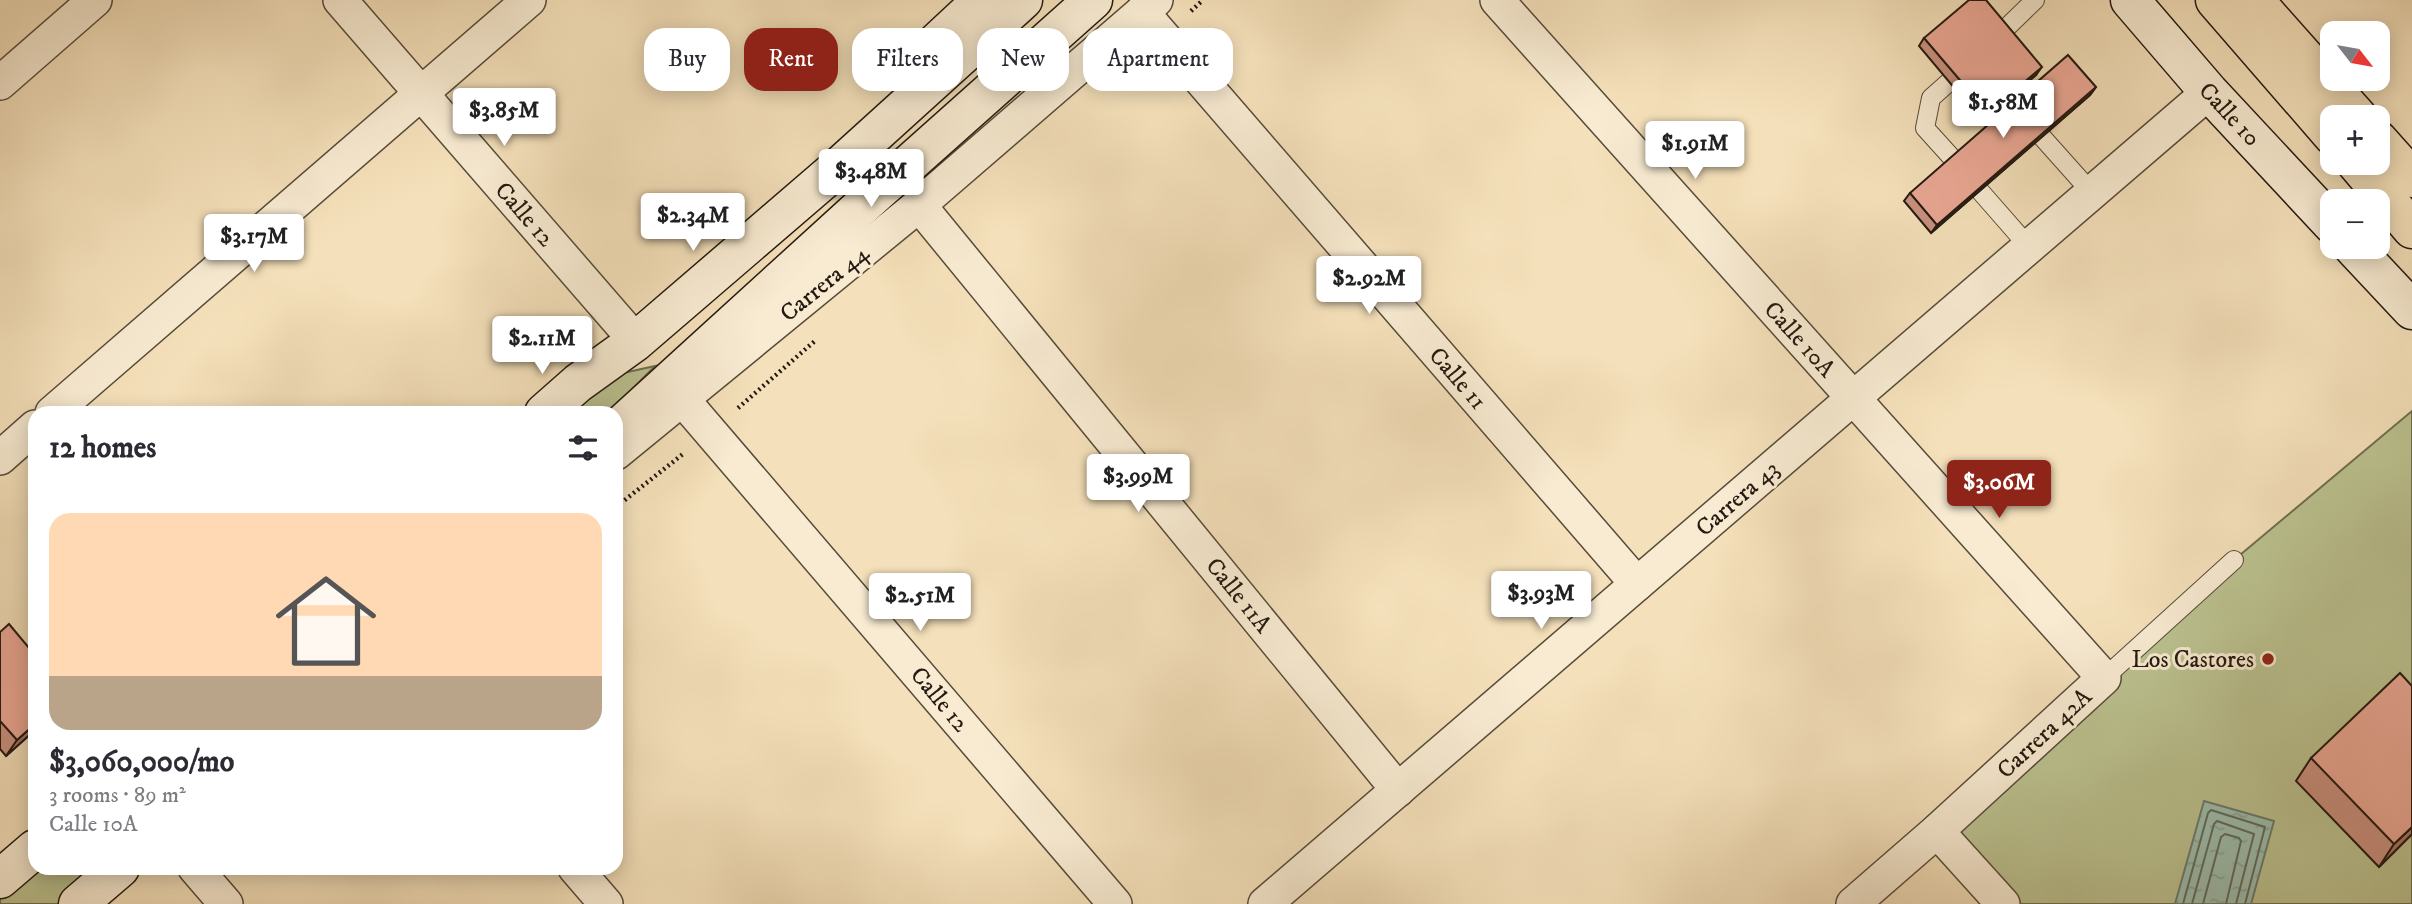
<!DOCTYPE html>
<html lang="en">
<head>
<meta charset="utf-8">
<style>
  body { margin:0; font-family:"IM FELL DW Pica",serif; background:#f7f7f7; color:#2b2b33; height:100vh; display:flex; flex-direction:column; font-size:26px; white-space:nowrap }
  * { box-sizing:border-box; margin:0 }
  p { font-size:23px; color:#7c7c81 }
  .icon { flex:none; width:38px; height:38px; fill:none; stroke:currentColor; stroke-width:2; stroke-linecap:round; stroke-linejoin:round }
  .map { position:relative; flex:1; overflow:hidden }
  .side { position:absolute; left:28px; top:406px; width:595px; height:469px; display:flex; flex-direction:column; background:#fff; border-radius:21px; box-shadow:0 4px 18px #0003 }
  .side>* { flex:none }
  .guide { position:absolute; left:644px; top:28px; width:665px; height:63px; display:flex; gap:14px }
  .needle { width:46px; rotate:121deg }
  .tools { position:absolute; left:2320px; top:21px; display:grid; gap:14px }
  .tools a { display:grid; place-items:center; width:70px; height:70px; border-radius:14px; background:#fff; box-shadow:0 4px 18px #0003; font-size:35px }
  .price { position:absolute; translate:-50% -60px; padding:0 16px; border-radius:7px; background:#fff; color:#222; font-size:23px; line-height:46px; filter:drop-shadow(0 2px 4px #0008) }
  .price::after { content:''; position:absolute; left:50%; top:42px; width:21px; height:16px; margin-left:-10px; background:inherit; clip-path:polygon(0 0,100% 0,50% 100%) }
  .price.on { background:#8f2418; color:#fff }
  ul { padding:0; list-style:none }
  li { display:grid; align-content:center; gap:14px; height:371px; padding:0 21px }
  li span { display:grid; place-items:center; height:217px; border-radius:21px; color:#555 }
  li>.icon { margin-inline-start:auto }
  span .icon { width:126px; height:126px; fill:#fffc; stroke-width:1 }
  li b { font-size:30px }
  h2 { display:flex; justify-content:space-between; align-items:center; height:84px; padding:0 21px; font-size:30px }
  .chip { padding:0 24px; border-radius:21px; background:#fff; box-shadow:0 4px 18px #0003; font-size:24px; line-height:63px }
  .chip.on { background:#8f2418; color:#fff }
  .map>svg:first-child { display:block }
</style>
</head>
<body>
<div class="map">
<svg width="2412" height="904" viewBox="0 0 2412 904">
  <defs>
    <pattern id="water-ripples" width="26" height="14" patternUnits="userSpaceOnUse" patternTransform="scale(1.75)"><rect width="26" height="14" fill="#9cbdad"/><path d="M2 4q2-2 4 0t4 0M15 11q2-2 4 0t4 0" fill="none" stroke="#86a294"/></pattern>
  </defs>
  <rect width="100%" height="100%" fill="#f4e0ba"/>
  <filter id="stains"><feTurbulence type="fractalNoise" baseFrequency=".00286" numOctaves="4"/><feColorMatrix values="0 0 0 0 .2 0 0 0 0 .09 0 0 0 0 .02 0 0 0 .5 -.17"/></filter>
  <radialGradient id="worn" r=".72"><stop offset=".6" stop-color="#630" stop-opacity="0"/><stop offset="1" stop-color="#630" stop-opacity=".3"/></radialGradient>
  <g fill="#bbc290" stroke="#6f6e50" stroke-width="2">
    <path d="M655 366 609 413H544L578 383Z"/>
    <path d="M2412 411V904H2003L1937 831 2234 560Z"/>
    <path d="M35 868H120L78 904H0V879Z"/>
  </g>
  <path fill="url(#water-ripples)" stroke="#6c7b6e" stroke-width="2" d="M2204 801 2274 821 2251 904H2175Z"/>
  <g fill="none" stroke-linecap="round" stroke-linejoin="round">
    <g stroke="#606b5e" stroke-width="2">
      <path d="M2183 904 2208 813 2211 810 2265 827 2245 904"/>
      <path d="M2192 904 2214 824 2217 821 2254 834 2236 904"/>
      <path d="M2203 904 2221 837 2225 834 2239 838 2241 841 2226 904"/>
    </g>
    <defs>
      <g id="lane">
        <path d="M2001 33 2035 0"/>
        <path d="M1949 82 1931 98 1925 128 1953 159"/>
        <path d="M2009 99 2015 105"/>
        <path d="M2042 137 2092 193"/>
        <path d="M1980 191 2029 247"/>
        <path d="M2104 678 2234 560"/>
      </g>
      <g id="street">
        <path d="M340 0 628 332"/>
        <path d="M1497 0 2104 678 1937 831 1853 904"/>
        <path d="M1142 12 1637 584"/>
        <path d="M0 83 95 0"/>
        <path d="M919 205 1398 790"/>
        <path d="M683 400 1115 904"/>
        <path d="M52 413 529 0"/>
        <path d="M616 453 919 205 1156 0"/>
        <path d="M0 458 35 427"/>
        <path d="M1937 831 2003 904"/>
        <path d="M195 868 226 904"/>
        <path d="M575 868 606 904"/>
        <path d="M1265 904 2209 92"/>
      </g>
      <g id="secondary">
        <path d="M2130 0 2209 92 2333 225"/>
        <path d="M907 70 982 0"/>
        <path d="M2353 247 2412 310"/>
        <path d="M544 413 578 383 635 342 842 164 1023 0"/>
        <path d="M616 430 873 196 1093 0"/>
        <path d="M0 879 35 849"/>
        <path d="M78 904 120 868"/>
      </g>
      <g id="primary">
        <path d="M2215 0 2333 136"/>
        <path d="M2254 0 2358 117"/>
        <path d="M2378 140 2412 178"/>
        <path d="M2356 163 2412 229"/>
      </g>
    </defs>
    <use href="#lane" stroke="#574b3a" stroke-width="20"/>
    <use href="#street" stroke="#574b3a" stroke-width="36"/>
    <use href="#secondary" stroke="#231910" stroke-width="41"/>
    <use href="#primary" stroke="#231910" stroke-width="41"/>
    <g stroke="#231910" stroke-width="4.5" stroke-dasharray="2 3.5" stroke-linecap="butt">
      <path d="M1191 11 1203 0"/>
      <path d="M738 408 816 340"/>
      <path d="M616 507 683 454"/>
    </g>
    <use href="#lane" stroke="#f8ebd2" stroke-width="18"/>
    <use href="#street" stroke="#f8ebd2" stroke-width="33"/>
    <use href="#secondary" stroke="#f8ebd2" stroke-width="38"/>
    <use href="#primary" stroke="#f4e0ba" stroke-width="38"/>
  </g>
  <g fill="#c9907f" stroke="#231910" stroke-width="2">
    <path d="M1924 38 2036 75 1982 121 1919 46Z"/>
    <path d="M2096 87 2090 95 1931 233 1904 201 1910 193Z"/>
    <path d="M0 632 35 655V730L6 756 0 749Z"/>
    <path d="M2311 758 2412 834 2379 867 2296 781Z"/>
  </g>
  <g fill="#a47568" stroke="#231910" stroke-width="2">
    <path d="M2042 67 2036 75 1982 121 1988 113Z"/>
    <path d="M2096 87 2090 95 1931 233 1937 225Z"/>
    <path d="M35 724V730L6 756 17 740Z"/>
    <path d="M2412 827V834L2379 867 2394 844Z"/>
  </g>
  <g fill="#eaa794" stroke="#231910" stroke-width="2">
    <path d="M1969 0H1986L2042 67 1988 113 1924 38Z"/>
    <path d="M2068 55 2096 87 1937 225 1910 193Z"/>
    <path d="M9 624 35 655V724L17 740 0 721V632Z"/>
    <path d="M2400 673 2412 686V827L2394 844 2311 758Z"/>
  </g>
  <circle fill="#8f2418" stroke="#f8ebd2" stroke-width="2.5" cx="2268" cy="659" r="7"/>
  <g text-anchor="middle" stroke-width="6" stroke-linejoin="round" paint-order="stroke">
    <g font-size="24" fill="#231910" stroke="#f8ebd2">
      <text transform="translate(2230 114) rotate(47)" y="8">Calle 10</text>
      <text transform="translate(525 214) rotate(49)" y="8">Calle 12</text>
      <text transform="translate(824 283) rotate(-39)" y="8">Carrera 44</text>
      <text transform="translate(1800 339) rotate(48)" y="8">Calle 10A</text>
      <text transform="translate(1458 378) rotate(49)" y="8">Calle 11</text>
      <text transform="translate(1737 498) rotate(-41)" y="8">Carrera 43</text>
      <text transform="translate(1239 595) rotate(51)" y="8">Calle 11A</text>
      <text transform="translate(940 699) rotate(50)" y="8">Calle 12</text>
      <text transform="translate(2044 733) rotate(-43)" y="8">Carrera 42A</text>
    </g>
    <g font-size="24" fill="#231910" stroke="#f8ebd2" text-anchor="end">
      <text x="2254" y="667">Los Castores</text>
    </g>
  </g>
  <rect width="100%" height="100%" filter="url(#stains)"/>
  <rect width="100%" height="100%" fill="url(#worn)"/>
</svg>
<div class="tools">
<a><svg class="needle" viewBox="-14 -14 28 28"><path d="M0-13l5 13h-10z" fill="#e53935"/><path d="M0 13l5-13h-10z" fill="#7c7c81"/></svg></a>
<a>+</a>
<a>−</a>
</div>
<b class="price" style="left:2003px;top:140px">$1.58M</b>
<b class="price" style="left:504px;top:148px">$3.85M</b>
<b class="price" style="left:1695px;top:181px">$1.91M</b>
<b class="price" style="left:871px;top:209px">$3.48M</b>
<b class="price" style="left:693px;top:253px">$2.34M</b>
<b class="price" style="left:254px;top:274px">$3.17M</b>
<b class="price" style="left:1369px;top:316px">$2.92M</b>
<b class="price" style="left:542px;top:376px">$2.11M</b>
<b class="price" style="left:1138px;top:514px">$3.99M</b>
<b class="price on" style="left:1999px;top:520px">$3.06M</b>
<b class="price" style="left:1541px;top:631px">$3.93M</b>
<b class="price" style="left:920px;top:633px">$2.51M</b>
<div class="guide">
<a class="chip">Buy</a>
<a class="chip on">Rent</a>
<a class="chip">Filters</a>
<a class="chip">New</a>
<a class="chip">Apartment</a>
</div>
<section class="side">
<h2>12 homes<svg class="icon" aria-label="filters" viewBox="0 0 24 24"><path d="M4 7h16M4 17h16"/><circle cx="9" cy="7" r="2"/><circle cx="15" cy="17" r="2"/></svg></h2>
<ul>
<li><span style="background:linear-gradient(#ffd9b3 75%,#b9a48a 0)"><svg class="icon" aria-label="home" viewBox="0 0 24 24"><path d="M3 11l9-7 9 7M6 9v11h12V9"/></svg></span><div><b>$3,060,000/mo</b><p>3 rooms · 89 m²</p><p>Calle 10A</p></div></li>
</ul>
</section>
</div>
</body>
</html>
